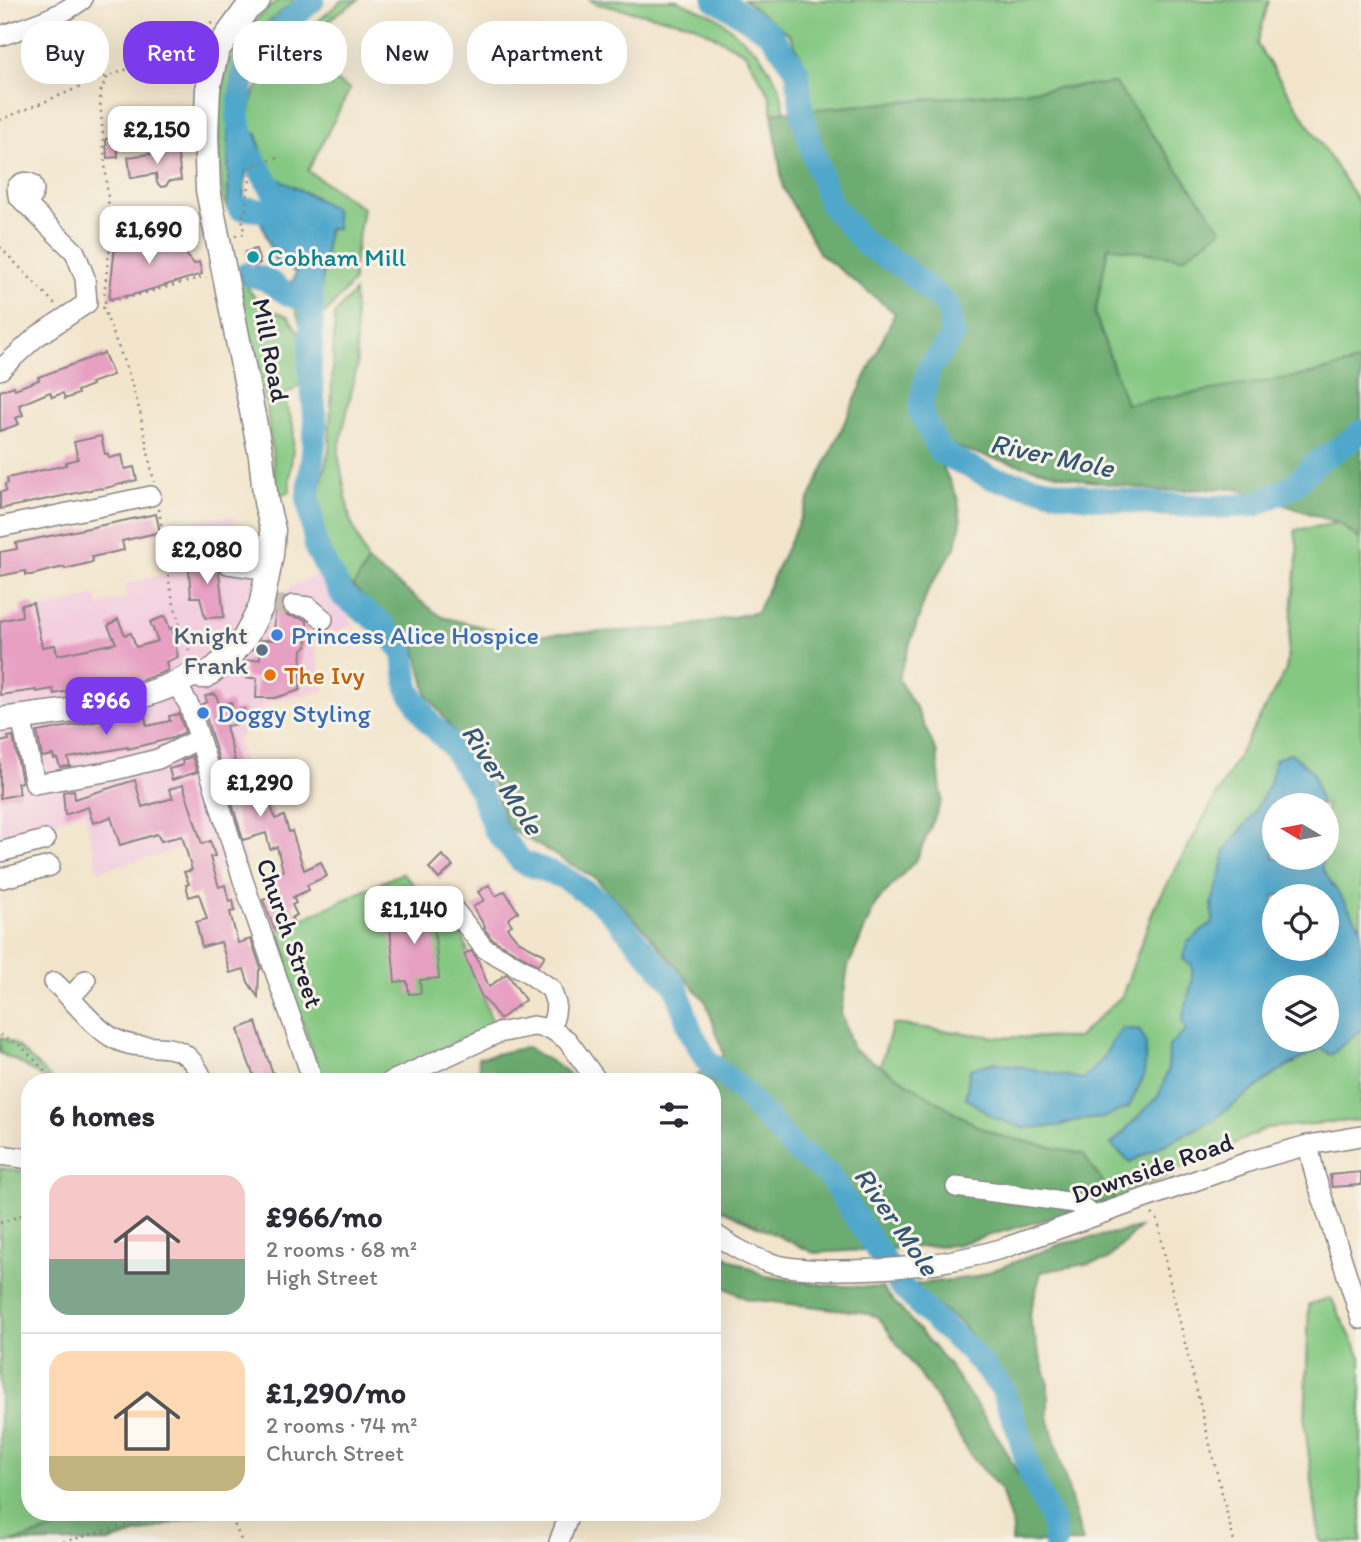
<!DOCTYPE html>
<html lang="en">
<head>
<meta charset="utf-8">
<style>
  body { margin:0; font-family:Itim,sans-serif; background:#f7f7f7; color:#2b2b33; height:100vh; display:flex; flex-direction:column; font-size:26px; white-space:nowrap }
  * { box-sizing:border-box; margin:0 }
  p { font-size:23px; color:#7c7c81 }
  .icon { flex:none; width:38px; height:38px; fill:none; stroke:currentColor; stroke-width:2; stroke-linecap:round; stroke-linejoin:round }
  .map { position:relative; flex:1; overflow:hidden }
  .drawer { position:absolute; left:21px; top:1073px; width:700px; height:448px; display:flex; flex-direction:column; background:#fff; border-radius:28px; box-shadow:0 7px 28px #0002 }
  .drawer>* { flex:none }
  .top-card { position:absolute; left:21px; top:21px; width:700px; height:63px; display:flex; gap:14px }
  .needle { width:46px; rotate:280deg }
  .fabs { position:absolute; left:1262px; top:793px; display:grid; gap:14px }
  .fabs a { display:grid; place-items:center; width:77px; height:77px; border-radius:50%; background:#fff; box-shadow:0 7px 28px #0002; font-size:35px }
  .price { position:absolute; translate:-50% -60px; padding:0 16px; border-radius:14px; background:#fff; color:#222; font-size:23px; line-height:46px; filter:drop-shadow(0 2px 4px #0008) }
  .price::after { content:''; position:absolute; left:50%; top:42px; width:21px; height:16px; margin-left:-10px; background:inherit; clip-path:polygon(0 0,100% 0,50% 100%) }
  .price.on { background:#7c3aed; color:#fff }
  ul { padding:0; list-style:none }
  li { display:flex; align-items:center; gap:21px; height:175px; padding:0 28px }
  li+li { border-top:2px solid #e1e1e2 }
  li span { display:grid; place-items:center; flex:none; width:196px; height:140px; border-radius:21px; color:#555 }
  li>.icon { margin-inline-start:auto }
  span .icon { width:84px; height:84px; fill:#fffc; stroke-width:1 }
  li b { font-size:30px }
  h2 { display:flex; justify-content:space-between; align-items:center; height:84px; padding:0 28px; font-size:30px }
  .pill { padding:0 24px; border-radius:28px; background:#fff; box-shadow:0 7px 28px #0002; font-size:24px; line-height:63px }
  .pill.on { background:#7c3aed; color:#fff }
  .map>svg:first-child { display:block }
</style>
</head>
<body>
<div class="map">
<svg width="1361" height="1542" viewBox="0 0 1361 1542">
  <rect width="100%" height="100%" fill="#f7f3e8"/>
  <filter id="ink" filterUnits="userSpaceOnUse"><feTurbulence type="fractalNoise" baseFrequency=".0143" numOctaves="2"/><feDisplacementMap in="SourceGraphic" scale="14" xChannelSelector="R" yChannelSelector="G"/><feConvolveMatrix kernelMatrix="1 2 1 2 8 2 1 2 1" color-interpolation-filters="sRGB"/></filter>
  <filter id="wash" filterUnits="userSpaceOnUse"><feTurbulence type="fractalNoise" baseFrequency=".00686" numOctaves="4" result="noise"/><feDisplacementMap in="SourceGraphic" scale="28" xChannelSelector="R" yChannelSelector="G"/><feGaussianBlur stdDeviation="1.57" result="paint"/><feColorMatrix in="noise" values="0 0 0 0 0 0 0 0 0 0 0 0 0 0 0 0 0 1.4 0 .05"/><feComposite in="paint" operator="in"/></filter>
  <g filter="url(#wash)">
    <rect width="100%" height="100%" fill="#f2e5cc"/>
    <path fill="#f3cfdf" d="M235 516 236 552 281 592 322 571 347 612 352 625 313 642 325 690 264 704 237 740 250 787 227 795 247 863 194 879 185 848 98 871 85 812 0 836V621L9 619 8 615 75 601 95 595 100 605 127 597 124 585 169 572 162 524Z"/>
    <g fill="#85c882" stroke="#54755e" stroke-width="2" fill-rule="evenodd">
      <path d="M278 0H296L267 23 244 55 235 74 228 130V210L222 198 218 119 225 68 251 24Z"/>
      <path d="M342 0H358L334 16 294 59 350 89 308 171 363 208 353 270V282L325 314 319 307 328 229 337 228 316 197 291 187 268 173 257 134 246 132 253 96 268 66Z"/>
      <path d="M590 0H677L717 17 758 52 779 85 785 112 772 113 770 96 745 53 692 24 597 4Z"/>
      <path d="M744 0H1269L1257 44 1361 206V361L1311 374 1126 405 1095 314 1108 247 1182 258 1113 83 810 110 808 70 789 34Z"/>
      <path d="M246 277 249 290 262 306 288 316 299 333 304 354 313 361 314 371C304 379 296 392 284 394 284 406 291 414 293 425 296 448 288 470 290 492L277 495 266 404 253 340 248 333 238 279Z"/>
      <path d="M354 292 357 366 338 453 350 519 368 562 353 587 338 572 324 535 318 498 329 449 335 314Z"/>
      <path d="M292 297 316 306 315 318 318 340 314 342 301 327Z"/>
      <path d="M1338 523 1361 540V1120L1267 1128 1115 1200 1000 1136 977 1126 880 1066 893 1024 996 1037 1077 1038 1122 996 1154 908 1286 670 1298 551 1295 530ZM1274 805H1326V858H1274ZM1274 896H1326V948H1274ZM1274 987H1326V1040H1274Z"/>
      <path d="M402 873 434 904 463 936 468 954 466 955 494 1025 376 1079 367 1081H323L273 939 276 931Z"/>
      <path d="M0 1037 15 1044 54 1081H48L17 1061 0 1053Z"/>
      <path d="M0 1168 30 1172V1512H115L12 1542H0Z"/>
      <path d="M1331 1298 1361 1357V1542H1320L1318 1528 1305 1426 1309 1304Z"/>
    </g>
    <g fill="#6cac70" stroke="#476756" stroke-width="2">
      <path d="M1115 83 1222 230 1183 258 1108 247 1095 314 1126 404 1311 374 1361 361V540L1338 523 1234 488 1160 491 1082 480 988 457 950 445 939 459 958 499 961 522 956 546 928 590 898 679 915 706 937 753 942 800 917 859 876 903 848 967 841 1012 853 1049 977 1126 1000 1136 1083 1154 1115 1200 955 1245 814 1253 712 1205V1082L688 1081 724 1055 706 1002 645 930 596 879 507 827 493 783 427 695 415 645 353 587 368 562 442 617 520 636 678 628 757 612 895 313 820 254 783 188 772 113Z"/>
      <path d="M527 1047 565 1070 575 1081H511V1079L480 1071 478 1058Z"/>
      <path d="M1139 1228 1107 1260 1041 1272 1029 1318 1048 1383V1417L1083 1542H1062V1523L1039 1476 1006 1378 960 1323 909 1285 976 1277 1061 1244Z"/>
      <path d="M712 1248 717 1252 765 1276 825 1285 882 1288 947 1362 1000 1440 1047 1529 1048 1542H1012L1013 1529 1001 1490 971 1456 934 1395 878 1317 860 1312 747 1299 712 1281Z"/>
      <path d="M115 1512H213L108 1542H12Z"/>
    </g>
    <g fill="#4fa7cc" stroke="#386484" stroke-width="2" fill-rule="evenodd">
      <path d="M228 130 257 134 261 162 247 163 242 216 228 210Z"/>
      <path d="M268 173C290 186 313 196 335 209L337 229H328L319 308 285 303 296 272 276 263 258 214V206L268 195 262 178Z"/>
      <path d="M1291 753 1313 772 1321 805H1274V858H1322V869L1361 927V1030L1331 1055 1321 1048 1279 1071 1212 1121 1130 1162 1111 1145 1159 1095 1168 1070 1169 1046 1186 1030 1182 1020 1192 981V965L1183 959 1187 943 1213 922 1212 903 1221 874 1225 850 1251 818 1270 783 1275 760ZM1326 896V948H1274V896ZM1274 987H1326V1040H1274Z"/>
      <path d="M1123 1028 1140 1030 1146 1045 1144 1076 1129 1107 1103 1118 1078 1120 1058 1126 1023 1128 994 1118 966 1098 970 1069 995 1062 1083 1079 1102 1060 1112 1042Z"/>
    </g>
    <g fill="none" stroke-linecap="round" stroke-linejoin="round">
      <g stroke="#4fa7cc" stroke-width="24">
        <path d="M715 0 721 2 770 33 797 70 802 113 814 155 830 203 866 245 904 268 948 306 953 336 928 370 920 411 940 452 992 478 1073 495 1154 504 1212 507 1255 505 1293 486 1316 463 1353 439 1361 431"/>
        <path d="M281 204 245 146 238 118 244 69 274 34 313 0"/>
        <path d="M239 208 267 211 289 220"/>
        <path d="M309 273 312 308 310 370 316 424 308 497 316 548 343 596 382 624 404 653 408 689 428 721 451 745 480 790 495 830 522 862 563 877 605 905 677 988 690 1030 707 1061 741 1090 795 1150 828 1174 899 1284 934 1319 970 1351 1002 1388 1019 1433 1030 1473 1053 1523 1055 1542"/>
        <path d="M247 274 265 279 288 294 312 303"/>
      </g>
    </g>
    <g id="blocks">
      <g fill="#e79fc2">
        <path d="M117 138 118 157 107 158 106 139Z"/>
        <path d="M177 147 181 180 169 181 166 186 161 187 157 183 156 174 131 178 128 157 164 152 163 148Z"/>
        <path d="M186 211V213L190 212 193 231 172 235 168 214Z"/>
        <path d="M170 235 194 264 199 262 202 274 136 294 109 299 116 238 140 240Z"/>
        <path d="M256 249 260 263 250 266 245 252Z"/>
        <path d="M104 353 113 375 91 383 92 385 77 391 78 394 65 399 63 393 52 397 50 392 19 405 23 415 16 418 19 424 0 431V391L14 386 15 389 39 380 38 377Z"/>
        <path d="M101 436 105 454H108L109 458 122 455 125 469 134 467 137 480 102 489 101 488 96 489 0 509V492L6 491 5 484 8 483 7 478 66 465V462L78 459 74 442Z"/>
        <path d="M156 514 160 532 122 541 124 550 92 557 93 562 65 569 64 567 31 575H26L25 571 0 576V552L17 549 16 543Z"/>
        <path d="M211 556V559H215L219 572 224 617 205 618 200 597H191L188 559Z"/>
        <path d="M278 599H282V609L286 615 304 619 307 621V646L302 649 300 690 275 698H256L257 678H247V676H245V661L260 659 261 640H274L275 613Z"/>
        <path d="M33 603 42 647 55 645 57 655 116 643 108 626 118 619 125 635 131 633 136 647 158 641 150 622 165 616 170 629 172 628 178 657 166 662 168 670 164 672 142 680 95 692 78 694V689L54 694 53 689 36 692V690L0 695V621L22 616 21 605Z"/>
        <path d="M215 694 220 705 231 702 233 711 244 709 246 720 238 722V724L226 726 239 777 243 776 247 789 265 784 275 819 284 816 289 832 292 831 304 870 321 862 327 876 307 885 309 890 293 897 296 903 292 905 297 915 291 918 294 922 275 931 263 900 278 893 271 877 283 871 277 847 270 849 266 833 243 840 202 704 207 702 205 696Z"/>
        <path d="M144 713 147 726 170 721 169 716 179 714 185 732 173 738 128 749V747L68 758 70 766 60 767 57 758 54 759 53 755 42 757 37 732Z"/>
        <path d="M13 736 22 782 17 783 20 794 0 798V742L9 740 8 737Z"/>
        <path d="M192 756 197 772 172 780 169 769 183 765 182 761Z"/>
        <path d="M135 780 142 807 173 798 169 789 183 785 202 844 210 841 215 856 210 857 219 887 225 885 229 901 233 900 235 911 230 912 238 943 251 939 261 969 259 970 258 997 248 982 244 969 230 973 221 942 202 947 196 922 207 919 199 894 189 897 186 885 189 884 184 872 192 870 182 836 161 841 157 834 120 845 111 817 93 823 88 807 65 815 63 792 74 790 75 799Z"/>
        <path d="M442 855 453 866 439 879 429 868Z"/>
        <path d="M489 885 496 896 505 891 518 912 508 919 512 925 507 928 518 941 545 955 541 962 538 965 492 939 484 928 485 927 473 907 484 900 478 892Z"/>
        <path d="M432 904 439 978 420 980 421 993 409 994 407 981 395 982 389 916 396 915V908Z"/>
        <path d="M471 951 477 958 489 987 506 974 509 976 525 1000 500 1019 483 997 482 998 464 954Z"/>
        <path d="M256 1022 266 1054 276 1082H256L246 1055 238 1029Z"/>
        <path d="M1361 1172V1185L1332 1187 1330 1175Z"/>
      </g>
    </g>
  </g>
  <g filter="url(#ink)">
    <use href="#blocks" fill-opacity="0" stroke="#8a8484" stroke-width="2"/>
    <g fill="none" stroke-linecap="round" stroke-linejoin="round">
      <path stroke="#c8beaf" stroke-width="19" stroke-dasharray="19 10" stroke-linecap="butt" d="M275 605H293"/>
      <defs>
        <g id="minor">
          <path d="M0 36C29 26 57 18 82 0"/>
          <path d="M0 370 36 337 87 303 85 278 75 252 18 196 17 187C21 182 26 181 32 184L34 190 32 197 25 204"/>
          <path d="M0 527 151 496"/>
          <path d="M178 544 225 537 228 564 255 568"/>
          <path d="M293 605 309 607 323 619"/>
          <path d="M176 683 189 705 243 880 310 1072 311 1082"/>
          <path d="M21 717 35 784 111 771 158 759 199 739"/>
          <path d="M0 852 45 840"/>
          <path d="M3 878 50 866"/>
          <path d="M449 903 484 948 527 972 551 989 556 1004 555 1014 551 1029"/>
          <path d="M54 982C72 998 93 1027 113 1038 151 1059 181 1027 204 1082"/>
          <path d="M71 997 86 980"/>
          <path d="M390 1082 498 1033 533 1026 551 1029 567 1040 598 1082"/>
          <path d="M1308 1145 1315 1175 1361 1319"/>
          <path d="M0 1155 30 1159"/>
          <path d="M956 1187 1075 1203 1094 1216"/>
          <path d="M712 1232C731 1246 751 1258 774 1264 791 1269 809 1269 827 1270 885 1271 945 1265 1001 1249L1251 1161 1308 1145 1361 1136"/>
          <path d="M559 1542 570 1512"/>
        </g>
        <g id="major">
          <path d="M192 675 205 676 216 668 235 650 245 638 261 607 271 555 273 530 266 502 261 456 208 190 206 133 208 89 217 50 246 10 258 0"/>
          <path d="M0 720C64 711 134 707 192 675"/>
        </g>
      </defs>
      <use href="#minor" stroke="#8a8484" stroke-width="22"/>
      <use href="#major" stroke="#8a8484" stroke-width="27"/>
      <g stroke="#8a8484" stroke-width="2.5" stroke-dasharray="2 5" stroke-linecap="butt">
        <path d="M0 120 107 76"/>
        <path d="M235 236 244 234 242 216 245 214 252 165 278 158"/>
        <path d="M0 247 56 305"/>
        <path d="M104 294 111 236 100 100 101 90 108 76C147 63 181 48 213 22"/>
        <path d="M104 302 135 296 203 277 206 278"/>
        <path d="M103 307 129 375 140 412 154 482"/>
        <path d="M159 509 163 537"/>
        <path d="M165 554C169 588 177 623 191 655"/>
        <path d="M0 1035 21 1046 56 1082"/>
        <path d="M712 1211C724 1216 736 1222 748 1225 770 1231 792 1235 808 1251"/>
        <path d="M1152 1214 1157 1219 1159 1226 1169 1278 1234 1542"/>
        <path d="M0 1223 30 1212"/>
        <path d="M229 1512 242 1542"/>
        <path d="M63 1542 174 1512"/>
      </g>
      <use href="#minor" stroke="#fff" stroke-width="19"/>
      <use href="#major" stroke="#fff" stroke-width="24"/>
    </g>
  </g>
  <circle fill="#0f9aa8" stroke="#f7f3e8" stroke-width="2.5" cx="253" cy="257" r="7"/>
  <g fill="#3f7fe0" stroke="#f7f3e8" stroke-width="2.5">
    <circle cx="277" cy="635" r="7"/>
    <circle cx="203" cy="713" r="7"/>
  </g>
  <circle fill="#5c6f8a" stroke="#f7f3e8" stroke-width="2.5" cx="262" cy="650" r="7"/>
  <circle fill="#e8710a" stroke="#f7f3e8" stroke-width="2.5" cx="270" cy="675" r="7"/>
  <g text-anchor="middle" stroke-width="6" stroke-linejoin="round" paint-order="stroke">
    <g font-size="26" fill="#0d838f" stroke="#f7f3e8" text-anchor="start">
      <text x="267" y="266">Cobham Mill</text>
    </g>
    <g font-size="26" fill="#22223b" stroke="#f7f3e8">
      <text transform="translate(271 350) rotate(79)" y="9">Mill Road</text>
      <text transform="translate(290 933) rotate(71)" y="9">Church Street</text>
      <text transform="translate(1152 1168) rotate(-19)" y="9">Downside Road</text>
    </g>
    <g font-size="26" fill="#4e5e75" stroke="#f7f3e8" text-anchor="end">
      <text x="248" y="644">Knight<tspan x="248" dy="30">Frank</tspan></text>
    </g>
    <g font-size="26" fill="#366cbe" stroke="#f7f3e8" text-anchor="start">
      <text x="291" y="644">Princess Alice Hospice</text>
      <text x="217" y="722">Doggy Styling</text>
    </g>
    <g font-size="26" fill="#c56008" stroke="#f7f3e8" text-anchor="start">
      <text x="284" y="684">The Ivy</text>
    </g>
    <g font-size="28" font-style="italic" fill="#345775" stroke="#f7f3e8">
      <text transform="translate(1052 455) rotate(12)" y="10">River Mole</text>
      <text transform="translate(503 779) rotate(57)" y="10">River Mole</text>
      <text transform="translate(897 1221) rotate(55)" y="10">River Mole</text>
    </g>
  </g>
</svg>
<div class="fabs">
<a><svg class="needle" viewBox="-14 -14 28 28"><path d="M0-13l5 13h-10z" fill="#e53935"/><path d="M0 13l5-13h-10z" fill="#7c7c81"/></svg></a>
<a><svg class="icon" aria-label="locate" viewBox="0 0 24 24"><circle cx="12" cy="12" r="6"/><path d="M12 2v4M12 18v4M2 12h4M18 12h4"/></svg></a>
<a><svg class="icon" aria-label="layers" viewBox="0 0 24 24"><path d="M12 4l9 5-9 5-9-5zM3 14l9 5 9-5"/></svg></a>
</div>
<b class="price" style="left:157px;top:166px">£2,150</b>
<b class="price" style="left:149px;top:266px">£1,690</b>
<b class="price" style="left:207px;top:586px">£2,080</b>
<b class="price on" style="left:106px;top:737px">£966</b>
<b class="price" style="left:260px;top:819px">£1,290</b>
<b class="price" style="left:414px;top:946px">£1,140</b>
<div class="top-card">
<a class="pill">Buy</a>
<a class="pill on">Rent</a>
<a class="pill">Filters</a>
<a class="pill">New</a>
<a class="pill">Apartment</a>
</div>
<section class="drawer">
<h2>6 homes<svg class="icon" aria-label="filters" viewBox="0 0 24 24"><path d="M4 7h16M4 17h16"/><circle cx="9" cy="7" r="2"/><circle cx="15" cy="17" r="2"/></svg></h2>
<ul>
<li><span style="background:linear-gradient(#f6c9c9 60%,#7fa58c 0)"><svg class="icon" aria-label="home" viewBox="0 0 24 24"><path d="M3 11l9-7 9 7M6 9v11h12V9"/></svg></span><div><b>£966/mo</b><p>2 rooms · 68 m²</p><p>High Street</p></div></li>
<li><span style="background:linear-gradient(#ffd9b3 75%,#c2b280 0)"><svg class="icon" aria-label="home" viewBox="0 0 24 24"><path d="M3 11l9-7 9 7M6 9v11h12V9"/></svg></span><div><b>£1,290/mo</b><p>2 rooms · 74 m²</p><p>Church Street</p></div></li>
</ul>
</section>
</div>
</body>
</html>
